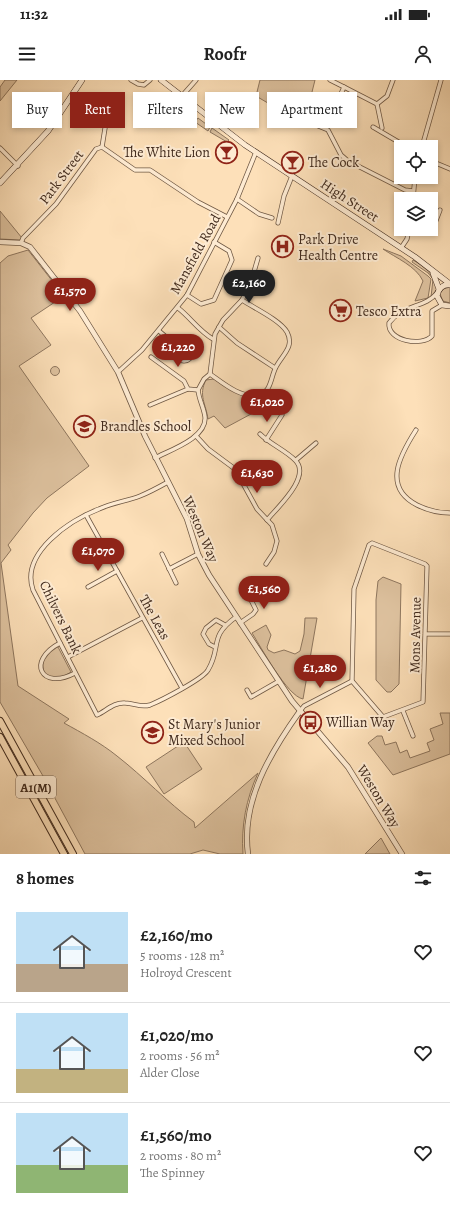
<!DOCTYPE html>
<html lang="en">
<head>
<meta charset="utf-8">
<style>
  body { margin:0; font-family:Alegreya,serif; background:#f2f2f2; color:#222; height:100vh; display:flex; flex-direction:column; font-size:15px; white-space:nowrap }
  * { box-sizing:border-box; margin:0 }
  p { font-size:13px; color:#767676 }
  .icon { flex:none; width:22px; height:22px; fill:none; stroke:currentColor; stroke-width:2; stroke-linecap:round; stroke-linejoin:round }
  .map { position:relative; height:774px; overflow:hidden }
  .side { display:flex; flex-direction:column; background:#fff; flex:1 }
  .side>* { flex:none }
  .top-card { position:absolute; left:12px; top:12px; width:426px; height:36px; display:flex; gap:8px }
  .controls { position:absolute; left:394px; top:60px; display:grid; gap:8px }
  .controls a { display:grid; place-items:center; width:44px; height:44px; border-radius:0px; background:#fff; box-shadow:0 2px 6px #0003; font-size:20px }
  .price { position:absolute; translate:-50% -34px; padding:0 9px; border-radius:14px; background:#8f2418; color:#fff; font-size:13px; line-height:26px; filter:drop-shadow(0 1px 2px #0008) }
  .price::after { content:''; position:absolute; left:50%; top:24px; width:12px; height:9px; margin-left:-6px; background:inherit; clip-path:polygon(0 0,100% 0,50% 100%) }
  .price.on { background:#222; color:#fff }
  ul { padding:0; list-style:none }
  li { display:flex; align-items:center; gap:12px; height:100px; padding:0 16px }
  li+li { border-top:1px solid #e0e0e0 }
  li span { display:grid; place-items:center; flex:none; width:112px; height:80px; border-radius:0px; color:#555 }
  li>.icon { margin-inline-start:auto }
  span .icon { width:48px; height:48px; fill:#fffc; stroke-width:1 }
  li b { font-size:17px }
  h2 { display:flex; justify-content:space-between; align-items:center; height:48px; padding:0 16px; font-size:17px }
  .chip { padding:0 14px; border-radius:0px; background:#fff; box-shadow:0 2px 6px #0003; font-size:14px; line-height:36px }
  .chip.on { background:#8f2418; color:#fff }
  .status { display:flex; justify-content:space-between; align-items:center; height:28px; padding:0 20px; background:#fff; direction:ltr }
  .status svg { height:11px; fill:currentColor }
  header { display:flex; justify-content:space-between; align-items:center; height:52px; padding:0 16px; background:#fff; font-size:18px; font-weight:700 }
  .map>svg:first-child { display:block }
</style>
</head>
<body>
<div class="status"><b>11:32</b><svg viewBox="0 0 49 12"><path d="M0 12V9h3v3zM5 12V6h3v6zM10 12V3h3v9zM15 12V0h3v12zM26 1h20v11H26zM47 4h2v5h-2z"/></svg></div>
<header><svg class="icon" aria-label="menu" viewBox="0 0 24 24"><path d="M4 6h16M4 12h16M4 18h16"/></svg>Roofr<svg class="icon" aria-label="person" viewBox="0 0 24 24"><circle cx="12" cy="8" r="4"/><path d="M4 21q1-7 8-7t8 7"/></svg></header>
<div class="map">
<svg width="450" height="774" viewBox="0 0 450 774">
  <rect width="100%" height="100%" fill="#fde0b9"/>
  <filter id="stains"><feTurbulence type="fractalNoise" baseFrequency=".005" numOctaves="4"/><feColorMatrix values="0 0 0 0 .2 0 0 0 0 .09 0 0 0 0 .02 0 0 0 .5 -.17"/></filter>
  <radialGradient id="worn" r=".72"><stop offset=".6" stop-color="#630" stop-opacity="0"/><stop offset="1" stop-color="#630" stop-opacity=".3"/></radialGradient>
  <g fill="#ddc19e" stroke="#8e765e">
    <path d="M5 0H17L0 21V7Z"/>
    <path d="M260 0H315L308 28 302 40 300 42 256 16Z"/>
    <path d="M172 18 180 24 176 29 168 22Z"/>
    <path d="M198 38 210 47 208 51 195 42Z"/>
    <path d="M212 48 229 60 227 62 210 52Z"/>
    <path d="M0 131 22 158 20 160 0 159Z"/>
    <path d="M383 169 401 176 428 196 431 199 428 218 415 221 423 201C416 186 396 178 383 169Z"/>
    <path d="M28 170 64 216 31 238 51 265 19 286 89 386 47 418 33 433 8 465 11 470 1 483 18 606 69 639 64 643C82 653 101 663 117 676 144 697 167 722 194 742L195 748 258 693C246 719 241 746 243 774H220L203 770 190 774H85L43 696 0 622V183L8 176Z"/>
    <path d="M413 180C425 187 434 194 437 209L431 217 433 199 428 193 412 182Z"/>
    <path d="M450 207V223L443 221 440 214 443 209Z"/>
    <circle cx="55" cy="291" r="4.5"/>
    <path d="M214 299C229 309 245 321 264 317L267 320 264 327 225 348 214 336 208 339C206 324 198 315 206 300Z"/>
    <path d="M383 497 401 504 399 604 391 612H387L376 600V520L378 501Z"/>
    <path d="M305 538H317L303 619C287 616 261 567 252 553L266 545 271 555 267 567 268 570 274 573 284 570 295 574 300 571 304 554Z"/>
    <path d="M56 567H58L71 592 61 598 46 596C39 583 44 574 56 567Z"/>
    <path d="M440 633H450V674L393 695 368 663 377 656H382L385 665 396 662 400 673 407 670 410 678 430 671 427 663 434 660 430 649 443 644Z"/>
    <path d="M184 662 202 689 164 714 146 687Z"/>
    <path d="M381 758 390 774H365Z"/>
  </g>
  <g fill="none" stroke-linecap="round" stroke-linejoin="round">
    <defs>
      <g id="minor">
        <path d="M131 0 138 4 144 5 150 0"/>
        <path d="M344 7 377 24 387 16 393 0"/>
        <path d="M182 16 196 0"/>
        <path d="M377 24 382 48"/>
        <path d="M306 41 328 50 341 75 348 81 405 110 413 111"/>
        <path d="M373 47 407 67"/>
        <path d="M326 48 344 7 330 0"/>
        <path d="M102 67 106 42"/>
        <path d="M422 67 441 0"/>
        <path d="M0 68 18 86"/>
        <path d="M431 81 450 89"/>
        <path d="M237 119 259 134 272 138"/>
        <path d="M413 119 415 97"/>
        <path d="M278 143 284 116 292 96"/>
        <path d="M431 147 435 143 440 130"/>
        <path d="M21 163 23 158 56 124 96 69 102 67 135 90H150L198 122 227 137"/>
        <path d="M401 168 407 159 409 149"/>
        <path d="M437 213C425 228 403 224 389 243 387 261 422 267 432 256V231L442 225"/>
        <path d="M187 215 201 224 214 220 232 180 229 171 214 162"/>
        <path d="M178 228C190 237 199 251 213 259"/>
        <path d="M219 247 237 263 275 288"/>
        <path d="M159 251 178 267"/>
        <circle cx="184" cy="273" r="8"/>
        <path d="M151 277 184 301 188 309 198 310"/>
        <path d="M118 292 142 270 187 215 237 119 256 72"/>
        <path d="M210 294C223 303 240 318 257 315 272 313 270 298 276 287 282 275 295 267 287 252 280 240 254 228 242 220"/>
        <path d="M150 325 188 309"/>
        <path d="M416 350C400 375 382 407 417 425 427 430 438 433 450 433"/>
        <path d="M260 354C270 364 285 370 295 380 312 396 278 427 267 440"/>
        <path d="M196 356 208 369 235 389 257 429 272 445 277 461 274 472 266 484"/>
        <path d="M266 360 282 335"/>
        <path d="M155 378C170 370 207 358 205 337 204 328 199 320 198 310L204 299 210 294 215 254 223 240 242 220 251 202 258 178"/>
        <path d="M296 380 316 363"/>
        <path d="M168 402C159 407 150 412 140 416 127 421 112 423 99 429 70 440 20 473 33 510L97 635C106 631 114 622 125 623 135 623 140 628 150 625 162 620 203 599 208 590 222 567 208 557 236 537"/>
        <path d="M86 435 182 608"/>
        <path d="M372 463 425 484 427 486 423 622 383 637 352 601 354 509 369 465Z"/>
        <path d="M162 474 176 503"/>
        <path d="M169 489 198 474"/>
        <path d="M88 507 117 491"/>
        <path d="M240 543 253 534 256 530 245 508"/>
        <path d="M426 554H450"/>
        <path d="M60 563C26 581 41 611 75 593"/>
        <path d="M215 567 209 564 203 554 206 548 216 540 225 545"/>
        <path d="M68 577 142 538"/>
        <path d="M247 610 251 617 279 601"/>
        <path d="M300 631 304 626 352 601"/>
        <path d="M403 631 413 656"/>
      </g>
      <g id="tertiary">
        <path d="M0 162 21 163 30 167 80 231 118 292 145 356 187 439 198 474 209 495 292 621 348 687 402 774"/>
        <path d="M248 774C241 721 270 673 300 631"/>
      </g>
      <g id="secondary">
        <path d="M161 0 245 65 415 177 450 204"/>
        <path d="M0 103 48 51 82 0"/>
        <path d="M433 193 439 209"/>
        <path d="M450 205C443 204 438 209 437 216L442 225 450 226"/>
      </g>
      <g id="motorway">
        <path d="M0 641 73 774"/>
        <path d="M0 657 64 774"/>
      </g>
    </defs>
    <use href="#minor" stroke="#6f5844" stroke-width="5"/>
    <use href="#tertiary" stroke="#6f5844" stroke-width="6"/>
    <use href="#secondary" stroke="#402a1d" stroke-width="6"/>
    <use href="#motorway" stroke="#402a1d" stroke-width="8"/>
    <use href="#minor" stroke="#feebd2" stroke-width="3.5"/>
    <use href="#tertiary" stroke="#feebd2" stroke-width="4.5"/>
    <use href="#secondary" stroke="#feebd2" stroke-width="5"/>
    <use href="#motorway" stroke="#fde0b9" stroke-width="6"/>
  </g>
  <defs>
    <symbol id="bar-ring" viewBox="-11 -11 22 22"><circle r="9.5" fill="#feebd2" stroke="#8f2418" stroke-width="1.5"/><path d="M-6-5H6L.8 .8V4.5H3.5V6h-7V4.5H-.8V.8Z" fill="#8f2418"/></symbol>
    <symbol id="hospital-ring" viewBox="-11 -11 22 22"><circle r="9.5" fill="#feebd2" stroke="#8f2418" stroke-width="1.5"/><path d="M-5-5h3v3.5h4V-5h3V5h-3V1.5h-4V5h-3Z" fill="#8f2418"/></symbol>
    <symbol id="supermarket-ring" viewBox="-11 -11 22 22"><circle r="9.5" fill="#feebd2" stroke="#8f2418" stroke-width="1.5"/><path d="M-6-5.5h2.5l.6 2H6L4.5 2H-2.5L-4.4-4H-6ZM-1.5 3.2a1.3 1.3 0 1 0 .1 0ZM3 3.2a1.3 1.3 0 1 0 .1 0Z" fill="#8f2418"/></symbol>
    <symbol id="school-ring" viewBox="-11 -11 22 22"><circle r="9.5" fill="#feebd2" stroke="#8f2418" stroke-width="1.5"/><path d="M0-5L7-2L0 1L-7-2ZM-4 1L0 2.5L4 1V4Q0 6-4 4Z" fill="#8f2418"/></symbol>
    <symbol id="bus-ring" viewBox="-11 -11 22 22"><circle r="9.5" fill="#feebd2" stroke="#8f2418" stroke-width="1.5"/><path d="M-5-6H5V4H4V6H2V4H-2V6H-4V4H-5ZM-3.5-4V0h7V-4ZM-3.5 1.2v1.5H-2V1.2ZM2 1.2v1.5H3.5V1.2Z" fill="#8f2418"/></symbol>
  </defs>
  <g fill-rule="evenodd">
    <use href="#bar-ring" x="214" y="60" width="25" height="25"/>
    <use href="#bar-ring" x="280" y="70" width="25" height="25"/>
    <use href="#hospital-ring" x="270" y="154" width="25" height="25"/>
    <use href="#supermarket-ring" x="328" y="218" width="25" height="25"/>
    <use href="#school-ring" x="72" y="334" width="25" height="25"/>
    <use href="#bus-ring" x="298" y="630" width="25" height="25"/>
    <use href="#school-ring" x="140" y="640" width="25" height="25"/>
  </g>
  <g text-anchor="middle" stroke-width="4" stroke-linejoin="round" paint-order="stroke">
    <rect fill="#feebd2" stroke="#796453" stroke-width="1" x="16" y="696" width="40" height="22" rx="3"/>
    <g font-size="13" font-weight="bold" fill="#402a1d">
      <text x="36" y="712">A1(M)</text>
    </g>
    <g font-size="14" fill="#402a1d" stroke="#feebd2" text-anchor="start">
      <text x="210" y="77" text-anchor="end">The White Lion</text>
      <text x="308" y="87">The Cock</text>
      <text x="298" y="164">Park Drive<tspan x="298" dy="16">Health Centre</tspan></text>
      <text x="356" y="236">Tesco Extra</text>
      <text x="100" y="351">Brandles School</text>
      <text x="326" y="647">Willian Way</text>
      <text x="168" y="649">St Mary's Junior<tspan x="168" dy="16">Mixed School</tspan></text>
    </g>
    <g font-size="14" fill="#402a1d" stroke="#feebd2">
      <text transform="translate(61 97) rotate(-53)" y="5">Park Street</text>
      <text transform="translate(350 120) rotate(33)" y="5">High Street</text>
      <text transform="translate(195 174) rotate(-61)" y="5">Mansfield Road</text>
      <text transform="translate(201 449) rotate(67)" y="5">Weston Way</text>
      <text transform="translate(61 537) rotate(64)" y="5">Chilvers Bank</text>
      <text transform="translate(155 537) rotate(61)" y="5">The Leas</text>
      <text transform="translate(415 555) rotate(-89)" y="5">Mons Avenue</text>
      <text transform="translate(379 716) rotate(59)" y="5">Weston Way</text>
    </g>
  </g>
  <rect width="100%" height="100%" filter="url(#stains)"/>
  <rect width="100%" height="100%" fill="url(#worn)"/>
</svg>
<div class="controls">
<a><svg class="icon" aria-label="locate" viewBox="0 0 24 24"><circle cx="12" cy="12" r="6"/><path d="M12 2v4M12 18v4M2 12h4M18 12h4"/></svg></a>
<a><svg class="icon" aria-label="layers" viewBox="0 0 24 24"><path d="M12 4l9 5-9 5-9-5zM3 14l9 5 9-5"/></svg></a>
</div>
<b class="price on" style="left:249px;top:224px">£2,160</b>
<b class="price" style="left:70px;top:232px">£1,570</b>
<b class="price" style="left:178px;top:288px">£1,220</b>
<b class="price" style="left:267px;top:343px">£1,020</b>
<b class="price" style="left:257px;top:414px">£1,630</b>
<b class="price" style="left:98px;top:492px">£1,070</b>
<b class="price" style="left:264px;top:530px">£1,560</b>
<b class="price" style="left:320px;top:609px">£1,280</b>
<div class="top-card">
<a class="chip">Buy</a>
<a class="chip on">Rent</a>
<a class="chip">Filters</a>
<a class="chip">New</a>
<a class="chip">Apartment</a>
</div>
</div>
<section class="side">
<h2>8 homes<svg class="icon" aria-label="filters" viewBox="0 0 24 24"><path d="M4 7h16M4 17h16"/><circle cx="9" cy="7" r="2"/><circle cx="15" cy="17" r="2"/></svg></h2>
<ul>
<li><span style="background:linear-gradient(#bfe0f5 65%,#b9a48a 0)"><svg class="icon" aria-label="home" viewBox="0 0 24 24"><path d="M3 11l9-7 9 7M6 9v11h12V9"/></svg></span><div><b>£2,160/mo</b><p>5 rooms · 128 m²</p><p>Holroyd Crescent</p></div><svg class="icon" aria-label="heart" viewBox="0 0 24 24"><path d="M12 20l-8-8c-3-5 5-10 8-4 3-6 11-1 8 4z"/></svg></li>
<li><span style="background:linear-gradient(#bfe0f5 70%,#c2b280 0)"><svg class="icon" aria-label="home" viewBox="0 0 24 24"><path d="M3 11l9-7 9 7M6 9v11h12V9"/></svg></span><div><b>£1,020/mo</b><p>2 rooms · 56 m²</p><p>Alder Close</p></div><svg class="icon" aria-label="heart" viewBox="0 0 24 24"><path d="M12 20l-8-8c-3-5 5-10 8-4 3-6 11-1 8 4z"/></svg></li>
<li><span style="background:linear-gradient(#bfe0f5 65%,#8fb573 0)"><svg class="icon" aria-label="home" viewBox="0 0 24 24"><path d="M3 11l9-7 9 7M6 9v11h12V9"/></svg></span><div><b>£1,560/mo</b><p>2 rooms · 80 m²</p><p>The Spinney</p></div><svg class="icon" aria-label="heart" viewBox="0 0 24 24"><path d="M12 20l-8-8c-3-5 5-10 8-4 3-6 11-1 8 4z"/></svg></li>
</ul>
</section>
</body>
</html>
